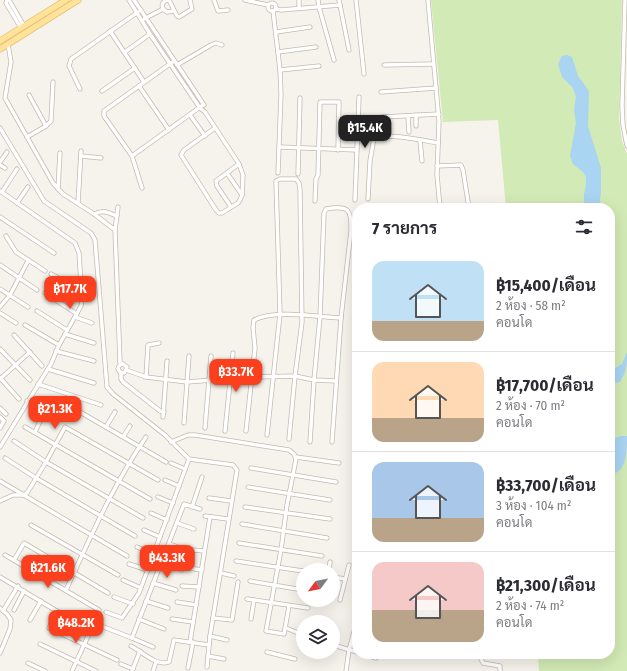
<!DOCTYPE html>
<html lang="th">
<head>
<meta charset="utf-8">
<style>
  body { margin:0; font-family:"Fira Sans Condensed",Sarabun,sans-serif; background:#f2f2f3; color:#2b2b33; height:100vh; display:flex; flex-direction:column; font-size:15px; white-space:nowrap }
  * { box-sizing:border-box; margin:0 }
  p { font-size:13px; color:#7c7c81 }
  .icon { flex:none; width:22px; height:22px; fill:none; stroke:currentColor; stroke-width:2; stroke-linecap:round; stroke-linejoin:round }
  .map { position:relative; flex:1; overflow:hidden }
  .drawer { position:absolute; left:352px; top:203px; width:263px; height:456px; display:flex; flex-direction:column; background:#fff; border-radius:16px; box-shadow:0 4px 16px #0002 }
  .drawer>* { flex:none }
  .needle { width:26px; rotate:238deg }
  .fabs { position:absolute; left:296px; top:563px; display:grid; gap:8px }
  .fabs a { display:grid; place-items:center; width:44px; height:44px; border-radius:50%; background:#fff; box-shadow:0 4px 16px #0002; font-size:20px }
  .price { position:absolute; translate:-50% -34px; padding:0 9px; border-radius:8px; background:#fc3f1d; color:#fff; font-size:13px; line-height:26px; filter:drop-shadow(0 1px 2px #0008) }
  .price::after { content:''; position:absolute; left:50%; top:24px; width:12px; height:9px; margin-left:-6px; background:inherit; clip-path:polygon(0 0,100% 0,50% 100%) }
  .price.selected { background:#222; color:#fff }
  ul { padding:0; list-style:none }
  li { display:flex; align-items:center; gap:12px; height:100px; padding:0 20px }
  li+li { border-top:1px solid #e1e1e2 }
  li span { display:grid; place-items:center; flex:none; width:112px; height:80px; border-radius:12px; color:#555 }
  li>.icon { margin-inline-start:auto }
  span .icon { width:48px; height:48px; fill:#fffc; stroke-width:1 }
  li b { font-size:17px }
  h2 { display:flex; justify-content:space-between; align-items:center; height:48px; padding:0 20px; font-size:17px }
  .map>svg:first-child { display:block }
</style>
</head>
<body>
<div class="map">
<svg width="627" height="671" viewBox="0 0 627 671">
  <rect width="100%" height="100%" fill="#f6f3ec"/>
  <path fill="#d2eab5" d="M431 0H622L619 119 622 141 627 154V671H539L538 654H610V208H506L498 120 443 122Z"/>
  <g fill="#a9d4f2">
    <path d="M567 55 572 57 578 76 589 91 588 126 601 168V192L599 208H584V195L586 184V177L583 172 573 164 570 156 576 123 574 110 576 97 573 88 562 77 558 64 562 56Z"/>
    <path d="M627 352C627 366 627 370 620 382L610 384V366L615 368 622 364Z"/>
    <path d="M621 436H627C627 449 627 471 613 474L610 472V440Z"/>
  </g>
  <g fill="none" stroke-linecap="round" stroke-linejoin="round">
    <defs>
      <g id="street">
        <path d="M7 0 6 3 21 28"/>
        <path d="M9 0 24 26"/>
        <path d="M129 0 150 34 200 108 205 112 239 164 243 175 242 195 240 200 238 203 222 213H219L216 210 181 155 184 150 215 128"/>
        <path d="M134 0 204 105"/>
        <path d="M169 0 177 16 179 17 192 9 190 0"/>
        <path d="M214 0 218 11 228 10"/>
        <path d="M245 0 268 5"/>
        <path d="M299 0V8"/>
        <path d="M318 0 319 7 334 60"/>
        <path d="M339 0 349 50"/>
        <path d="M356 0 364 74"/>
        <path d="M428 0 439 121 437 175 440 208"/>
        <path d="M625 0 622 106 623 125 627 146"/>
        <circle cx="272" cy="7" r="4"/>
        <path d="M163 9C161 4 163 1 168 0"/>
        <path d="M276 9 281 10 340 5"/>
        <path d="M273 11 280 70 281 94 278 173"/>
        <path d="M144 19 163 9 167 12 174 11"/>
        <path d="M110 31 144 82"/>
        <path d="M276 32 310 27"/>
        <path d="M8 44 11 62 5 98 53 183 63 194 94 214 115 230 120 362"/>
        <path d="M125 52 150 34"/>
        <path d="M278 52 316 47"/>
        <path d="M174 61 104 111V116L132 156 203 105"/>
        <path d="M177 65 211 45 216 43 222 45"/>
        <path d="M384 65 433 64"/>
        <path d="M280 70 319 66"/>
        <path d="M139 86 169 130"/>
        <path d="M80 89 69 66 71 59 138 12"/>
        <path d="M102 91 135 68"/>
        <path d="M381 92 436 88"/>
        <path d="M29 95 46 126"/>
        <path d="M190 115 205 136"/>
        <path d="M416 115V126"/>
        <path d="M408 116 409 132"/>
        <path d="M382 117 439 114"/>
        <path d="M0 128 44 201 91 233 95 240 107 387 113 394 165 435 189 459 233 465 237 470 210 636 207 667"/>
        <path d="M27 137 46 126 51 121 53 82"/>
        <path d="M420 140 422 161"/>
        <path d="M279 147 357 150"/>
        <path d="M81 156 101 158"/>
        <path d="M132 156 142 188"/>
        <path d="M0 162 7 152"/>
        <path d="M0 165 5 168"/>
        <path d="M437 166 461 165 463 170 469 208"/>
        <path d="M227 173 242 195"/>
        <path d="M298 174 300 98"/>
        <path d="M58 189 60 153"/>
        <path d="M0 191 75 243 79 253 82 300 81 306 59 345 51 364 0 447"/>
        <path d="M2 192 17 169"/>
        <path d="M368 199 370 161 374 138C390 133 421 140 438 143"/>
        <path d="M355 200 359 97"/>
        <path d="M315 201 316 179 318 175 320 102H339L338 150"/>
        <path d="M17 203 28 187"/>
        <path d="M78 203 81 151"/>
        <path d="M231 207 217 186 216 181 239 164"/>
        <path d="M94 214C103 209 109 213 117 216"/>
        <path d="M0 217 54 253"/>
        <path d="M115 230 118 207"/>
        <path d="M6 236 16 252 45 271"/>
        <path d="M0 265 37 290"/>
        <path d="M51 274 81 290"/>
        <path d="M0 289 28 307"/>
        <path d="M45 293 77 314"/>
        <path d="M0 307 10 295 28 261"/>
        <path d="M37 311 67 330"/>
        <path d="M0 313 16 323"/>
        <path d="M75 317 92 323"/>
        <path d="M25 325 59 345"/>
        <path d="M65 334 94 343"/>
        <path d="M14 335 42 366"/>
        <path d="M0 349 30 380"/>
        <path d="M56 351 94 361"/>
        <path d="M120 362 127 367 126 370 124 373 120 372 118 369 119 366 121 364Z"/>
        <path d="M48 369 94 383"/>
        <path d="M126 370 146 377 187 382 251 377 295 376 314 380 336 381"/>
        <path d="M121 373V379L123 382 160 411 164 412"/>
        <path d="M146 377 148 345 159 343"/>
        <path d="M0 378 19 399"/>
        <path d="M0 379 30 352"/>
        <path d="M38 384 101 405"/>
        <path d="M27 401 67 412"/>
        <path d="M0 408 6 414"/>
        <path d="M80 412 166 462"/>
        <path d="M0 417 4 421 0 428"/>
        <path d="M163 417 167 361"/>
        <path d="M184 423 189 356"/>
        <path d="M25 427 150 499"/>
        <path d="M106 427 115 412"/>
        <path d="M205 428 211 356"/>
        <path d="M225 431 233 353"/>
        <path d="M246 431 255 348 253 328 254 320C275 309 317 317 341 318"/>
        <path d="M35 432 41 419"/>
        <path d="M267 435 280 314 276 181 280 179H296L299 183 300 190 302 322 295 376 289 439"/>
        <path d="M123 437 130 426"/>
        <path d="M14 441 46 462 143 518"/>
        <path d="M171 442 188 435H195L289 450 294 454 296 459 287 505 281 550 266 631 284 634 289 606"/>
        <path d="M310 442 314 380 320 317 324 213 326 209C348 205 352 209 351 231L341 318 332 442"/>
        <path d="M296 457 339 463"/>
        <path d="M5 458 36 478 135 536"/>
        <path d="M171 463 185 469"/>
        <path d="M251 468 336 482"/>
        <path d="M165 480 179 486"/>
        <path d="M0 481 127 556"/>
        <path d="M248 487 330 500"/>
        <path d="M158 497 173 503"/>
        <path d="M209 498 231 501"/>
        <path d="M0 501 13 495H23L27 493 46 462 65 427 158 480"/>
        <path d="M192 507 202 477"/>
        <path d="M245 507 330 519"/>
        <path d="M151 513 167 520"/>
        <path d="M205 516 228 519"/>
        <path d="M177 523 194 529"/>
        <path d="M242 524 327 538"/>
        <path d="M31 525 118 575"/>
        <path d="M144 530 160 537"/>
        <path d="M239 543 322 556"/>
        <path d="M169 544 187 550"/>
        <path d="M137 547 154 554"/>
        <path d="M193 550 204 551"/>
        <path d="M5 555 99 610"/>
        <path d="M14 560 24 543 108 593"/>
        <path d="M236 561 303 571"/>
        <path d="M161 563 182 570"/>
        <path d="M129 564 148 570"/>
        <path d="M188 568 202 570"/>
        <path d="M329 570 330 562"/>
        <path d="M221 573 234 576"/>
        <path d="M0 577 60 613 83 619 132 638 184 504 200 509"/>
        <path d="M333 577 345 579"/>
        <path d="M123 580 141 588"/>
        <path d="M250 581 303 590"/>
        <path d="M153 583 176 590"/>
        <path d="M182 586 199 587"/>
        <path d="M66 590C90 538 113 485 146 437"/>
        <path d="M114 597 133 604"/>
        <path d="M247 599 308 608"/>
        <path d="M340 600 349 565"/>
        <path d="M146 601 168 608"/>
        <path d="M177 602 196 605"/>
        <path d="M0 608 7 614 11 620 10 629 0 653"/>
        <path d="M14 610 24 591"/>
        <path d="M3 611 18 586"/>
        <path d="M57 611 49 628 117 660"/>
        <path d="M106 612 122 618 139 593 189 459"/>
        <path d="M213 618 232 620 238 582"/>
        <path d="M139 619 164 629"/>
        <path d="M172 619 193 622"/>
        <path d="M251 619 254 600"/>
        <path d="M30 620 41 601"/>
        <path d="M286 628 303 635"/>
        <path d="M210 636 227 640"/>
        <path d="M132 638 153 647"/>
        <path d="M190 642 210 517"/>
        <path d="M40 644 96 671"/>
        <path d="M333 645 357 652"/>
        <path d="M131 646C141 651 157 667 169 662L174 640 209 645"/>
        <path d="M267 652 295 659"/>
        <path d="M363 654 376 658 381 654"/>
        <path d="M481 654V659L483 663 500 666V671"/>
        <path d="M208 656 224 659"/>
        <path d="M28 663 45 671"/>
        <path d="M121 664 133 669"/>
        <path d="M188 668 193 642"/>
        <path d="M72 671 94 623"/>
        <path d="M132 671 140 651"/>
        <path d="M153 671 156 662"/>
        <path d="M346 671 349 650 357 621"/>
      </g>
      <g id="primary">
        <path d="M0 41 66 0"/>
        <path d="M0 49 78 0"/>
      </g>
    </defs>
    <use href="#street" stroke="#c2bbae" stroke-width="5"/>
    <use href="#primary" stroke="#e6c16a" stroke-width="7"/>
    <use href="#street" stroke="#fff" stroke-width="3.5"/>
    <use href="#primary" stroke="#ffe39c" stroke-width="5.5"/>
  </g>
</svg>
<div class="fabs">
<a><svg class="needle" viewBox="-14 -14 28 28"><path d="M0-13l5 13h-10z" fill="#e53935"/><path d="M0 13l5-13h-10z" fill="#7c7c81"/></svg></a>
<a><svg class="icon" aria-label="layers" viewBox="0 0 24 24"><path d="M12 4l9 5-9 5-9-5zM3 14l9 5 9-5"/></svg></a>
</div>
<b class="price selected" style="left:365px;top:149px">฿15.4K</b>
<b class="price" style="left:70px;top:310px">฿17.7K</b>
<b class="price" style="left:236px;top:393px">฿33.7K</b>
<b class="price" style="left:55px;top:430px">฿21.3K</b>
<b class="price" style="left:167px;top:579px">฿43.3K</b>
<b class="price" style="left:48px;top:589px">฿21.6K</b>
<b class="price" style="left:76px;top:644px">฿48.2K</b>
<section class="drawer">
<h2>7 รายการ<svg class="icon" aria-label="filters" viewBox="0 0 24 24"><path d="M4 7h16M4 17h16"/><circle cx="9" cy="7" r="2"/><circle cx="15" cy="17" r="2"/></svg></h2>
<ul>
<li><span style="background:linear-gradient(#bfe0f5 75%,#b9a48a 0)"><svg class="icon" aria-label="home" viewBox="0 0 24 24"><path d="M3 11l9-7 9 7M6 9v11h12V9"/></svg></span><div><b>฿15,400/เดือน</b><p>2 ห้อง · 58 m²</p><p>คอนโด</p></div></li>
<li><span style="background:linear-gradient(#ffd9b3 70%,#b9a48a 0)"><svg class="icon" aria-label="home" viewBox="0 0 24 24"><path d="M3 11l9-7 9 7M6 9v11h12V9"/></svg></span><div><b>฿17,700/เดือน</b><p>2 ห้อง · 70 m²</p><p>คอนโด</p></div></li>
<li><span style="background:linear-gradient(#a9c7e8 70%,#b9a48a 0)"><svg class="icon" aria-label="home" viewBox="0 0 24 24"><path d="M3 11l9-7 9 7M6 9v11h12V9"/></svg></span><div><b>฿33,700/เดือน</b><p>3 ห้อง · 104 m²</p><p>คอนโด</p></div></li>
<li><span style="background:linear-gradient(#f6c9c9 60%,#b9a48a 0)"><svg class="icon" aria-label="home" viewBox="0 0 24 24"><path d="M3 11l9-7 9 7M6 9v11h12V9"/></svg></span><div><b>฿21,300/เดือน</b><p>2 ห้อง · 74 m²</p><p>คอนโด</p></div></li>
</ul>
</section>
</div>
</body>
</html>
